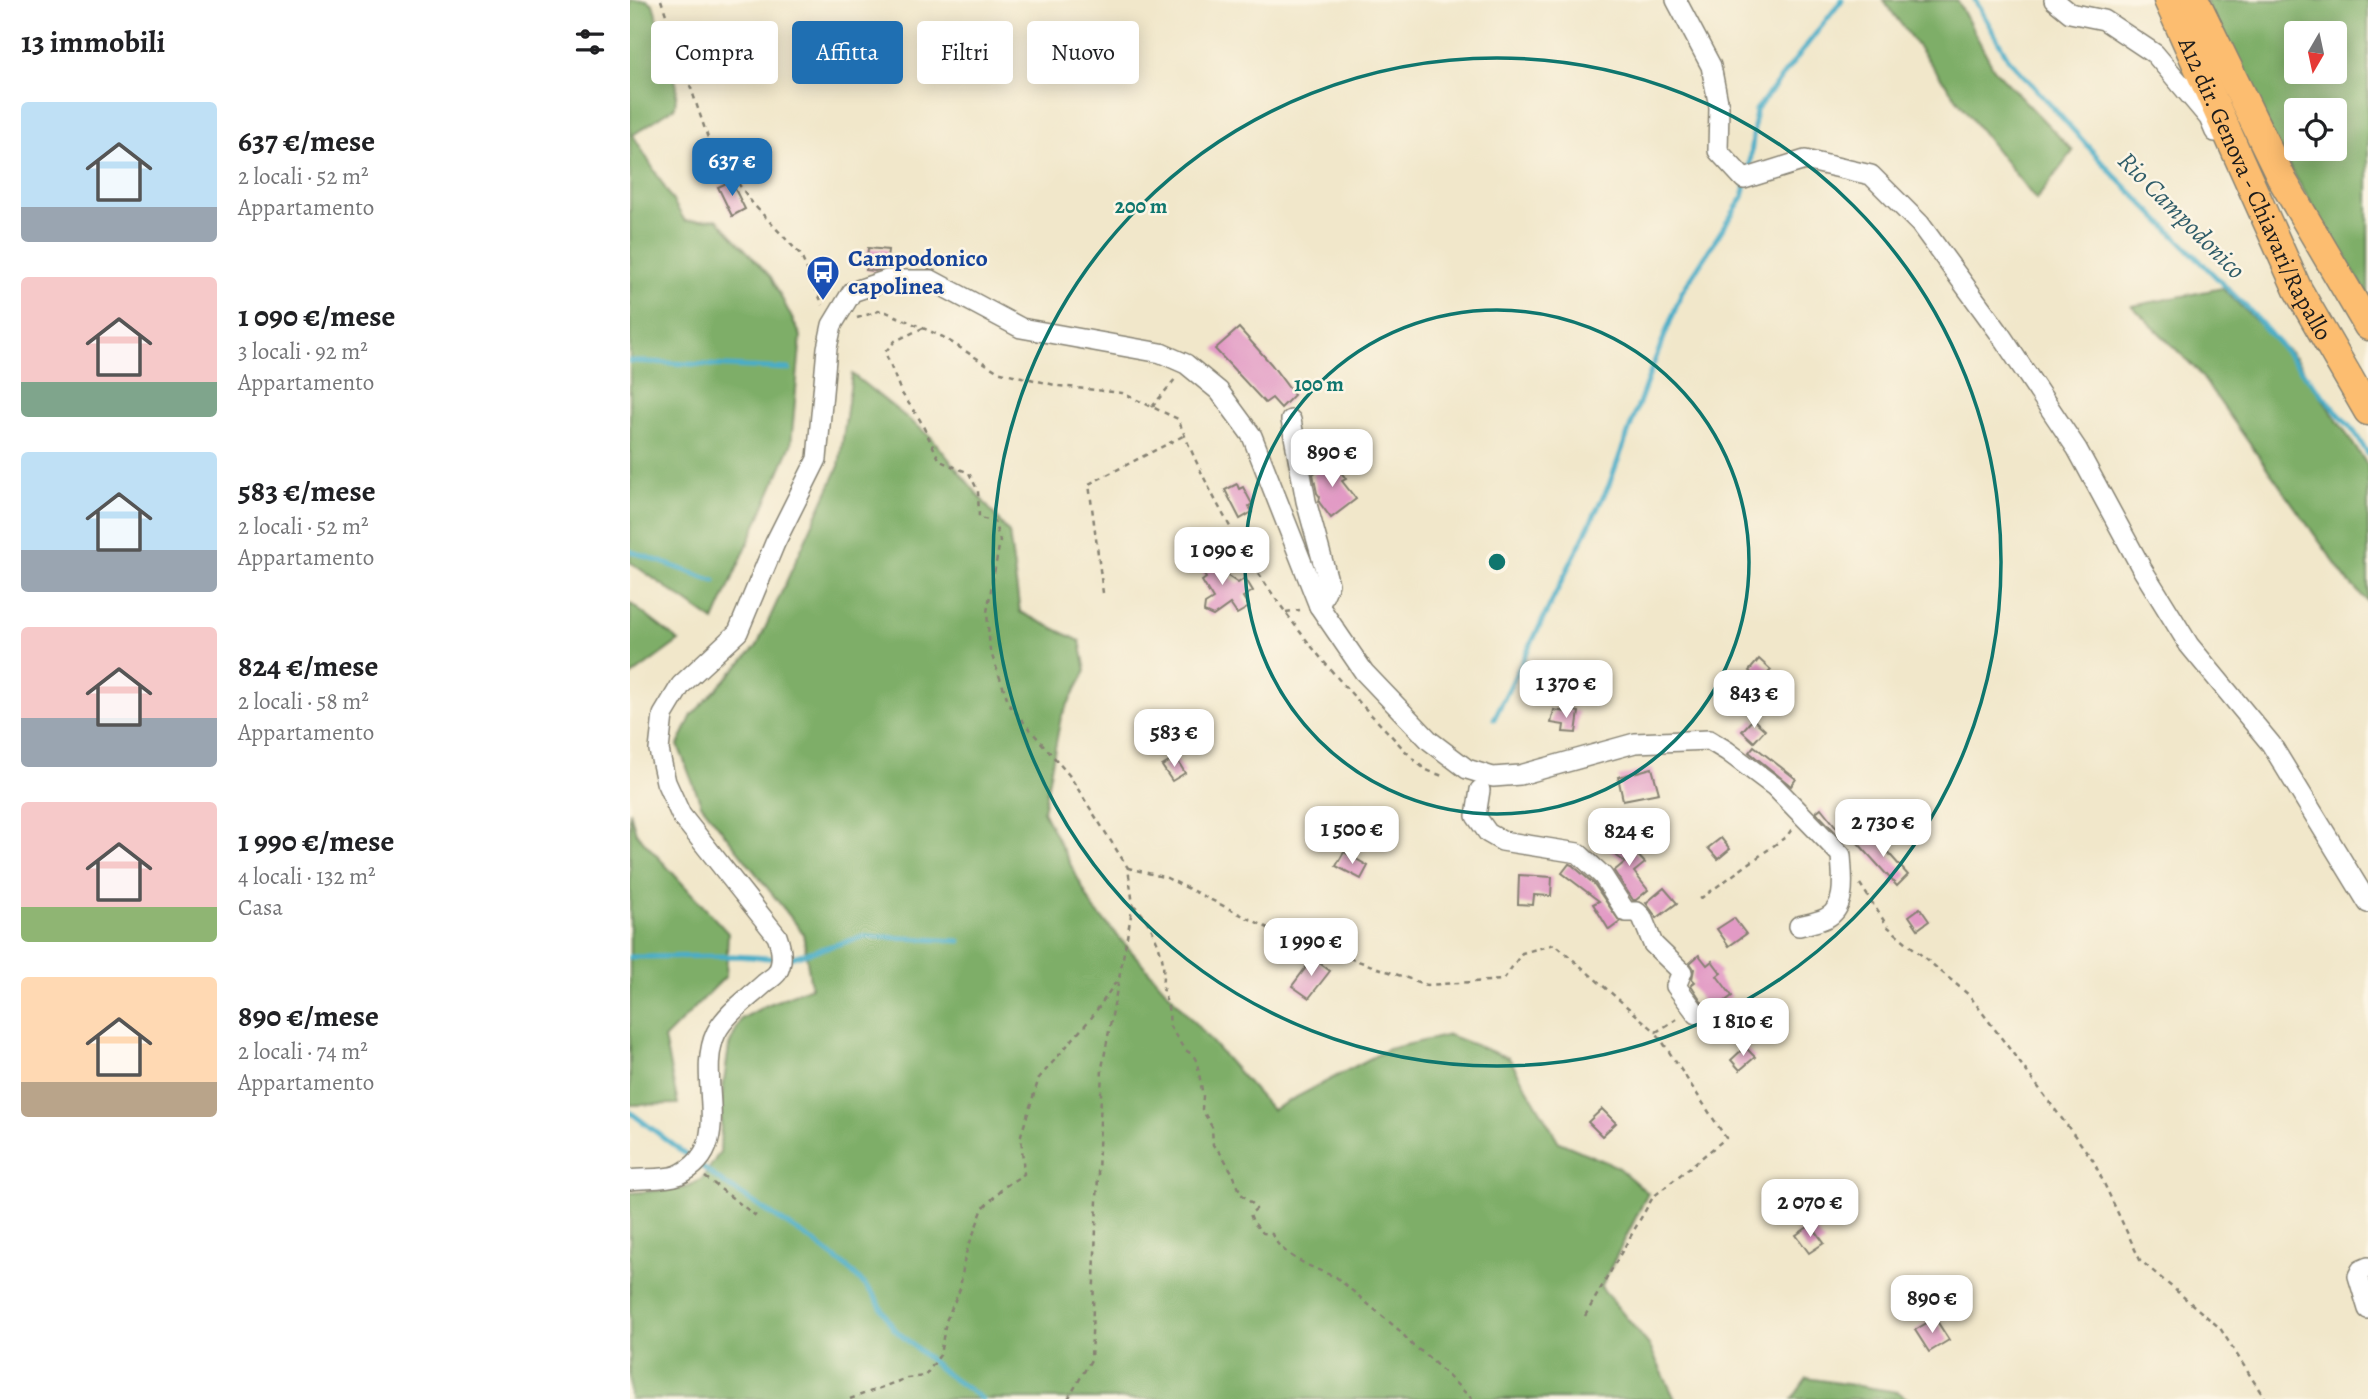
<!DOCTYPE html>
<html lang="it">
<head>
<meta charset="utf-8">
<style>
  body { margin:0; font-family:Alegreya,serif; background:#f2f2f2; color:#202124; height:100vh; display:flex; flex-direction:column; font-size:26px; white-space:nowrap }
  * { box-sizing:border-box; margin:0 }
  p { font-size:23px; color:#757577 }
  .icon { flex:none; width:38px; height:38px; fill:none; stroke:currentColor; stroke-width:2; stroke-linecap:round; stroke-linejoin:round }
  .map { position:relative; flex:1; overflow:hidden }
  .sheet { display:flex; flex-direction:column; background:#fff; width:630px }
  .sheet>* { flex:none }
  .banner { position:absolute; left:21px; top:21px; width:665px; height:63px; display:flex; gap:14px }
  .needle { width:46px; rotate:189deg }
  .tools { position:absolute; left:1654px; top:21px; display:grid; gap:14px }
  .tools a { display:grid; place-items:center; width:63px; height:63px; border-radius:7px; background:#fff; box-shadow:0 4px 18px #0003; font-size:35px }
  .price { position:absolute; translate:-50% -60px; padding:0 16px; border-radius:14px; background:#fff; color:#222; font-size:23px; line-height:46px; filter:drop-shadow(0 2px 4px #0008) }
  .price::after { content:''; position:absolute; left:50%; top:42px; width:21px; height:16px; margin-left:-10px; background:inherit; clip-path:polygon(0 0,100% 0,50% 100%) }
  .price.active { background:#1f6fb2; color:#fff }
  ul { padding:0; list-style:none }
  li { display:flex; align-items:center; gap:21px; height:175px; padding:0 21px }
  li span { display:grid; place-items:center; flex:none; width:196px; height:140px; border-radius:7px; color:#555 }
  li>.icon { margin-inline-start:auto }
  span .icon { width:84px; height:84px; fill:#fffc; stroke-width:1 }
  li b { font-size:30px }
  h2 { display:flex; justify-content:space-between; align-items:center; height:84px; padding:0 21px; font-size:30px }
  .pill { padding:0 24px; border-radius:7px; background:#fff; box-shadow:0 4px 18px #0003; font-size:24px; line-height:63px }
  .pill.active { background:#1f6fb2; color:#fff }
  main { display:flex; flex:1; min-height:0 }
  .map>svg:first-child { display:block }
</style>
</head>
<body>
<main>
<section class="sheet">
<h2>13 immobili<svg class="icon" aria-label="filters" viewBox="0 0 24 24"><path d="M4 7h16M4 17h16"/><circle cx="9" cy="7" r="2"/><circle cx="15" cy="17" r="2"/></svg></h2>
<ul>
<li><span style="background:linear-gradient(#bfe0f5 75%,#9aa5b1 0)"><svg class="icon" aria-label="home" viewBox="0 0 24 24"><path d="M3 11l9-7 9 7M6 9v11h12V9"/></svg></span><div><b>637 €/mese</b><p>2 locali · 52 m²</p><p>Appartamento</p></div></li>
<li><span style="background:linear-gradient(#f6c9c9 75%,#7fa58c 0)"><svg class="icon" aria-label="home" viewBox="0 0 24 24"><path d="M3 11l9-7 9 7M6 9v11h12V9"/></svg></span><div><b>1 090 €/mese</b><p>3 locali · 92 m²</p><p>Appartamento</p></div></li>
<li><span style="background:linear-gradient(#bfe0f5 70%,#9aa5b1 0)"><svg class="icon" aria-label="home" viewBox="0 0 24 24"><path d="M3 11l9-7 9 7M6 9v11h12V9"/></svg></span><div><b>583 €/mese</b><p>2 locali · 52 m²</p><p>Appartamento</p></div></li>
<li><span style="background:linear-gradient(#f6c9c9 65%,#9aa5b1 0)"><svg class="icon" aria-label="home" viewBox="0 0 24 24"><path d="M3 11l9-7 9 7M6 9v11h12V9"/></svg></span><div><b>824 €/mese</b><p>2 locali · 58 m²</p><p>Appartamento</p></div></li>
<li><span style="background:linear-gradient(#f6c9c9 75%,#8fb573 0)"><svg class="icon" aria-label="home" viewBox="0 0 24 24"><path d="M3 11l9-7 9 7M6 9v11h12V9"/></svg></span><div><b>1 990 €/mese</b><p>4 locali · 132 m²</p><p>Casa</p></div></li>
<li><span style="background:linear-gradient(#ffd9b3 75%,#b9a48a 0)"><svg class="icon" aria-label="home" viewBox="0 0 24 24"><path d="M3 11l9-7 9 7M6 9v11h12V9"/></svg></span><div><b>890 €/mese</b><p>2 locali · 74 m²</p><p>Appartamento</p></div></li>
</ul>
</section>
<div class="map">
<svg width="1738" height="1399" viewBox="0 0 1738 1399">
  <rect width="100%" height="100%" fill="#fcf5e5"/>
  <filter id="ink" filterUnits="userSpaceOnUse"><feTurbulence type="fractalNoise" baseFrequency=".0143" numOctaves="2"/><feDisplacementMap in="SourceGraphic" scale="14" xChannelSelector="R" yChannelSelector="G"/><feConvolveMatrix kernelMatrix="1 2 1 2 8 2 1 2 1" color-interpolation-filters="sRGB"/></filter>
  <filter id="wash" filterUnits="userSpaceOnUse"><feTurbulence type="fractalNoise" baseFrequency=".00686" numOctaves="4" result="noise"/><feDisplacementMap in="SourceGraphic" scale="28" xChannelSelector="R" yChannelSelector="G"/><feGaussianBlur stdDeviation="1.57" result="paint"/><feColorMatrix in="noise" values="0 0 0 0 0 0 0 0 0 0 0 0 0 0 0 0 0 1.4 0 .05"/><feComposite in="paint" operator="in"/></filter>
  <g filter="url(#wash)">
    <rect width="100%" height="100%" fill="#f1e7ca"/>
    <g fill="#7eae68" stroke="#4d6542" stroke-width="2" fill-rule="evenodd">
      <path d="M0 0H16L23 4 47 86 45 107 3 135 55 221 87 219 141 277 171 336 161 445 84 621 0 562Z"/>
      <path d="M1253 0H1327L1364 69 1443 151 1406 200 1344 122Z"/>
      <path d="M1575 0H1738V295C1678 203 1619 100 1575 0ZM1666 33H1704V72H1666ZM1666 110H1704V149H1666Z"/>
      <path d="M1592 288 1666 359 1738 466V602L1717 580 1567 370 1502 306Z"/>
      <path d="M222 374 301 437 379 533 390 612 450 641 456 671 431 717 413 811 463 908 642 1110 758 1049 819 1035 879 1058 929 1142 986 1166 1018 1193 971 1287 1019 1345 1045 1399H0V1193L55 1188 72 1179 90 1152 92 1096 99 1046 111 1019 137 1005 181 987 173 933 71 804 48 745 62 715 127 646 209 466Z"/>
      <path d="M0 603 49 641 0 677Z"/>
      <path d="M0 811 6 833 98 933 96 976 34 1039 48 1104 0 1105Z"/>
      <path d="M1177 1378 1268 1392 1278 1399H1162Z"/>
    </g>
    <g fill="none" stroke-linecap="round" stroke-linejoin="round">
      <g stroke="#48adc7" stroke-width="5">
        <path d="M1345 0 1378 58 1483 174 1624 315 1725 433 1738 454"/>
        <path d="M1119 173 1126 110 1212 0"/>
        <path d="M0 361 159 369"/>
        <path d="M0 551 85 581"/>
        <path d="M864 719 979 485 1023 365 1052 292 1113 197 1116 183"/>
        <path d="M0 957 103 956 156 959 236 936 330 941"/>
        <path d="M0 1112 92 1182 184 1242 218 1268 244 1295 263 1328 315 1373 352 1399"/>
      </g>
    </g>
    <g id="blocks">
      <g fill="#e29ac5">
        <path d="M101 181 115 209 102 216 88 187Z"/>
        <path d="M238 248 258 250 256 268 245 271 236 270Z"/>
        <path d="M609 328 641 364 664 395 651 408 642 398 635 403 585 349Z"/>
        <path d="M702 460 716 479 712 481 726 499 701 518 689 502 690 497 687 493 683 474Z"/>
        <path d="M607 484 609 489 613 487 622 504 619 506 622 512 610 519 595 490Z"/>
        <path d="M583 550 598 576 608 583 615 578 623 591 613 597 619 607 607 614 600 604 583 616 574 612 575 604 583 599 572 581 576 578 566 562Z"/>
        <path d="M1129 659 1141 670 1130 682 1119 671Z"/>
        <path d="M936 709 949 712 946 733 933 732 934 725 921 723 924 710 936 712Z"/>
        <path d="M545 717 556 734 547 740 552 748 540 756 524 731Z"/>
        <path d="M1123 719 1135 730 1124 742 1112 731Z"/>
        <path d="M1124 746 1166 779 1161 786 1119 752Z"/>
        <path d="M546 758 555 773 542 781 532 766Z"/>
        <path d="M1022 768 1029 793 993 800 988 777Z"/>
        <path d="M1191 808 1211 833 1208 835 1186 812Z"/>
        <path d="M1240 832 1278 875 1267 886 1228 843Z"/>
        <path d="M990 836 1015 863 1004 872 1018 890 1006 900H1003L984 871 995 862 977 849Z"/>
        <path d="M1091 838 1100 849 1088 859 1078 848Z"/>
        <path d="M714 852 738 866 731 879 706 866Z"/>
        <path d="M939 864 942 865 964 884 990 922 979 930 963 904 969 901 932 873Z"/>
        <path d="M889 875 922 877 921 896 904 895 903 905 888 904Z"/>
        <path d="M1034 888 1047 903 1027 918 1016 903Z"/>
        <path d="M1290 908 1299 921 1288 929 1279 916Z"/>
        <path d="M1104 918 1116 934 1099 946 1087 929Z"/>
        <path d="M1069 955 1077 965 1082 961 1091 973 1087 976 1102 996 1079 1013 1061 985 1065 982 1062 979 1064 969 1060 963Z"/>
        <path d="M683 958 700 971 679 998 662 986Z"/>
        <path d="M1115 1047 1125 1057 1110 1070 1101 1060Z"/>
        <path d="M972 1109 986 1123 972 1136 958 1122Z"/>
        <path d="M1181 1225 1194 1243 1179 1253 1166 1235Z"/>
        <path d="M1305 1318 1319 1340 1299 1352 1285 1330Z"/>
      </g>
    </g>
  </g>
  <g filter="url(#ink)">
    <use href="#blocks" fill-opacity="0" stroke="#868273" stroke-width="2"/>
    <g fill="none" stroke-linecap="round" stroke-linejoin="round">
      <defs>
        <g id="minor">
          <path d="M1046 0 1081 66 1089 107 1088 151 1114 179 1175 160 1241 175 1290 224 1368 331 1447 449 1512 569 1559 645 1641 744 1738 903"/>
          <path d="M1424 0 1440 13 1474 20 1525 54 1579 118 1585 132"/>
          <path d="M661 420 676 501 699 584 689 606"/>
          <path d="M850 790 846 816 858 833 872 841 948 853 973 876 996 912H1007L1012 917 1023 944 1052 972 1046 986 1067 1014"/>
          <path d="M0 1180C14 1178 35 1180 48 1175 108 1148 64 1079 86 1033 96 1013 119 998 135 983 139 980 145 976 147 973 154 962 151 947 147 936L51 815 36 782 29 750 33 715 51 685 108 632 145 543 187 459 197 348 202 325 222 292 257 280H301L391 328 531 353 556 364 589 391 622 436 689 606 734 672 800 741 837 769 863 777 890 775 1005 743 1079 740 1097 751 1145 787 1211 855C1212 875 1218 907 1196 918 1188 922 1177 924 1169 926"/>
          <path d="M1738 1267 1731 1270 1728 1276 1738 1309"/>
        </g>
        <g id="highway">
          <path id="s1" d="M1538 0 1668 290 1738 411"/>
          <path d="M1565 0 1653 181 1738 326"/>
        </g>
      </defs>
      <use href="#minor" stroke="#868273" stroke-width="22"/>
      <use href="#highway" stroke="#868273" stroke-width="31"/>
      <g stroke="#868273" stroke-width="2.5" stroke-dasharray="5 5" stroke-linecap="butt">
        <path d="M31 0 80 144 123 204 170 254 193 305"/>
        <path d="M227 318 252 310 313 337 367 371 429 386 492 393 548 419C593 533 667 640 753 727 766 740 780 758 795 769 800 772 808 774 815 777"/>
        <path d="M293 328 265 341 255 352 271 392 290 420 310 461 339 473 348 491 349 518 364 521 370 541 357 612 360 650 380 706 439 775 498 868"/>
        <path d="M522 407 546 378"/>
        <path d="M473 593 459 484 555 435"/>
        <path d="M656 612 670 610"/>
        <path d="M1230 884 1258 927 1339 995 1463 1160 1510 1260 1590 1328 1635 1399"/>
        <path d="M1070 899 1157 836 1162 829"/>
        <path d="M503 905C518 916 531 946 533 964 534 972 532 979 533 987 535 1001 541 1010 539 1025L554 1049 563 1055 567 1062 573 1096 572 1109 582 1127 583 1145 592 1155 603 1174 611 1194 625 1206 626 1209 620 1214 623 1222 633 1233 642 1234C649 1255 687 1270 706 1277L770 1331 784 1347 794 1353 842 1399"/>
        <path d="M75 1177 126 1216"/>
        <path d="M955 1316 1023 1197 1096 1138 1026 1032"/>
        <path d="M220 1399 277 1378 295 1376 310 1355 316 1321 330 1289 335 1256 353 1208 374 1187 394 1174 391 1135 409 1078 462 1017 490 976"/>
        <path d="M438 1399 461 1360 472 1068 503 905 498 868 537 878 650 934 797 985 873 980 892 953 925 944 1026 1032 1047 1019"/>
      </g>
      <use href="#minor" stroke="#fff" stroke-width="19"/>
      <use href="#highway" stroke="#fcbd6f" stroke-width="28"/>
    </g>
  </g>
  <g fill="none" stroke="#0f766e" stroke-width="3.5">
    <circle cx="867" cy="562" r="252"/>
    <circle cx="867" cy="562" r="504"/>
  </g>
  <defs>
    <symbol id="bus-pin" viewBox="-11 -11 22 30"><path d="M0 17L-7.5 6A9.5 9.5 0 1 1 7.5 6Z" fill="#1a4fb4" stroke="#fcf5e5"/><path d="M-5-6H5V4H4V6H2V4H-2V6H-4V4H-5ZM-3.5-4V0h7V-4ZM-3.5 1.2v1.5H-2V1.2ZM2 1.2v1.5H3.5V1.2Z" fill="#fff"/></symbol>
  </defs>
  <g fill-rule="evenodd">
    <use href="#bus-pin" x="174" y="253" width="38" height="52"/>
  </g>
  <g text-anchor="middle" stroke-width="5" stroke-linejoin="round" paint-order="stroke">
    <g font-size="24" fill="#1c1c1c" stroke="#fcf5e5">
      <text dy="8" stroke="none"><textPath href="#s1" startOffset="208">A12 dir. Genova - Chiavari/Rapallo</textPath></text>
    </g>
    <g font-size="24" font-weight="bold" fill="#164399" stroke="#fcf5e5" text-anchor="start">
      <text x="218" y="266">Campodonico<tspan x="218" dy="28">capolinea</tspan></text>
    </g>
    <g font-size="26" font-style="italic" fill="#305d69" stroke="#fcf5e5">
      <text transform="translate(1552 215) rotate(45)" y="9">Rio Campodonico</text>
    </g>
  </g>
  <circle cx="867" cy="562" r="10" fill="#0f766e" stroke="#fcf5e5" stroke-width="3.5"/>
  <g font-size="21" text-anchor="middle" font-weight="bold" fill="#0f766e" stroke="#fcf5e5" stroke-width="5" stroke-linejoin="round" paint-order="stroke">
    <text x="511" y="213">200 m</text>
    <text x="689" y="391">100 m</text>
  </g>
</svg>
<div class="tools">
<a><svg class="needle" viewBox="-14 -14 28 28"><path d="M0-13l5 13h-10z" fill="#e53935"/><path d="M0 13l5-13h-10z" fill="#757577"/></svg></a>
<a><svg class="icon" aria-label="locate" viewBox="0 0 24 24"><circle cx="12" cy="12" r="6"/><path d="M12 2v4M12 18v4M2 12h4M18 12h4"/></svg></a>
</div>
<b class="price active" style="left:102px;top:198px">637 €</b>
<b class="price" style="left:702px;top:489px">890 €</b>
<b class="price" style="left:592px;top:587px">1 090 €</b>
<b class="price" style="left:936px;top:720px">1 370 €</b>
<b class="price" style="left:1124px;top:730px">843 €</b>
<b class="price" style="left:544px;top:769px">583 €</b>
<b class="price" style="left:1253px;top:859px">2 730 €</b>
<b class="price" style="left:722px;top:866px">1 500 €</b>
<b class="price" style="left:999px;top:868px">824 €</b>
<b class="price" style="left:681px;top:978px">1 990 €</b>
<b class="price" style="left:1113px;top:1058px">1 810 €</b>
<b class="price" style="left:1180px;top:1239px">2 070 €</b>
<b class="price" style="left:1302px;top:1335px">890 €</b>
<div class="banner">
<a class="pill">Compra</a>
<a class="pill active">Affitta</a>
<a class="pill">Filtri</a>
<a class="pill">Nuovo</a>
</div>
</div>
</main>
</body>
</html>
